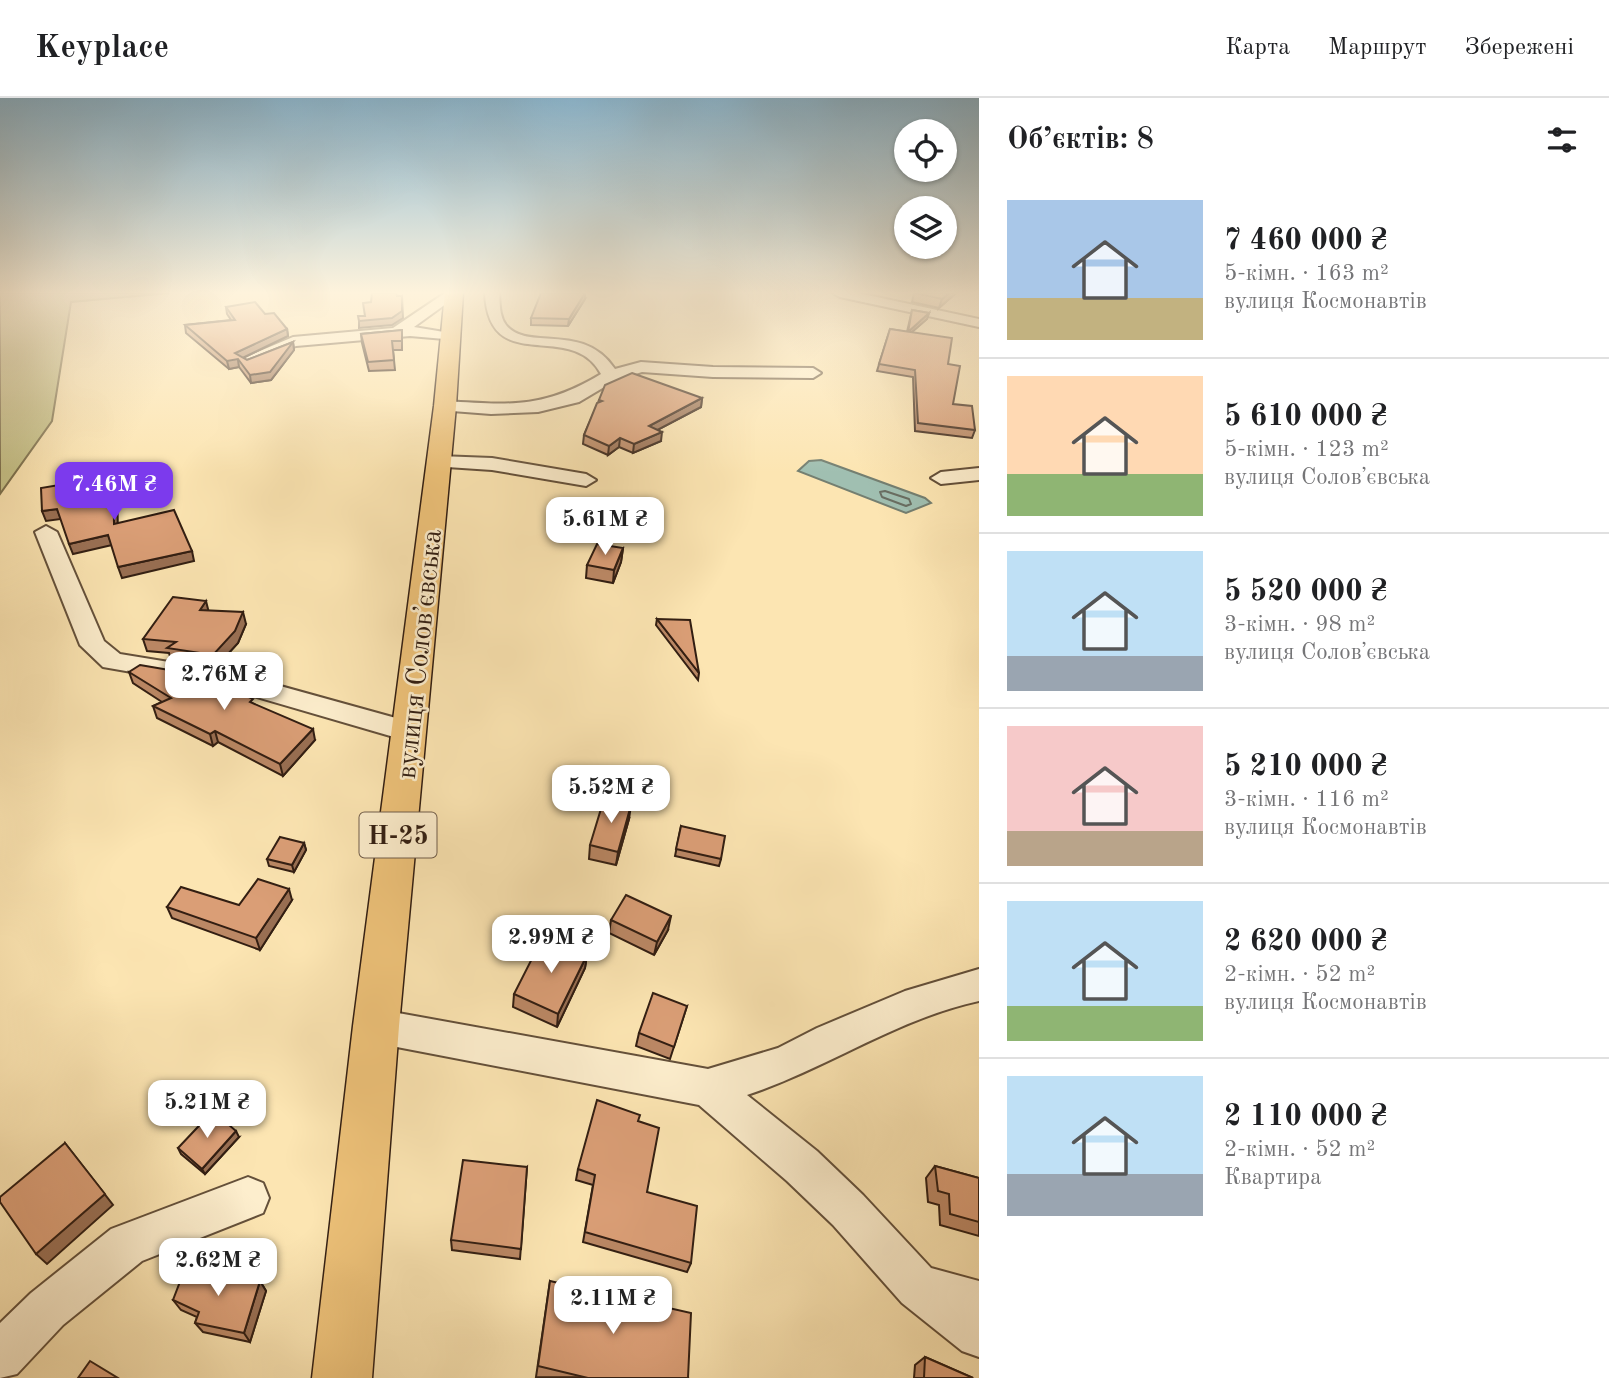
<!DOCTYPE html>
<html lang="uk">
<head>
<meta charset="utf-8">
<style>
  body { margin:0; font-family:"Old Standard TT",serif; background:#f6f6f6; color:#202124; height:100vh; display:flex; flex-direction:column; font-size:26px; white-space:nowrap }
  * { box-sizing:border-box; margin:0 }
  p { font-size:23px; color:#757577 }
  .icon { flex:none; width:38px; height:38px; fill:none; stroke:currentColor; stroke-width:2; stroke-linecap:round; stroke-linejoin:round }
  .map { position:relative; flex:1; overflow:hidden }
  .side { display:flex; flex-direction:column; background:#fff; width:630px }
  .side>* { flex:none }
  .fabs { position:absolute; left:894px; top:21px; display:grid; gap:14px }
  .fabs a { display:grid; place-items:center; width:63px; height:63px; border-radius:50%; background:#fff; box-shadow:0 2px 5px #0004; font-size:35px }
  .price { position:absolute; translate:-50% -60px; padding:0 16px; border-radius:14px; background:#fff; color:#222; font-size:23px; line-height:46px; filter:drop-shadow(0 2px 4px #0008) }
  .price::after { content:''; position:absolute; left:50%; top:42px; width:21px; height:16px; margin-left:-10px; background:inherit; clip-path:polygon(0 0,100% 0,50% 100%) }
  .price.on { background:#7c3aed; color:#fff }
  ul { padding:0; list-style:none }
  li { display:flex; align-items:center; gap:21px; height:175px; padding:0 28px }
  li+li { border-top:2px solid #e0e0e0 }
  li span { display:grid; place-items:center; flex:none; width:196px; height:140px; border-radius:0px; color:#555 }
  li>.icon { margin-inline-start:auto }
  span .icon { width:84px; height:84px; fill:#fffc; stroke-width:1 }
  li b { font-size:30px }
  h2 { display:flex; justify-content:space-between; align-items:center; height:84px; padding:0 28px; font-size:30px }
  header { display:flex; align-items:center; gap:42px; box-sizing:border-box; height:98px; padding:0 35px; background:#fff; border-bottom:2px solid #e0e0e0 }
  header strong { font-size:33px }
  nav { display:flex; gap:38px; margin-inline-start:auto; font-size:24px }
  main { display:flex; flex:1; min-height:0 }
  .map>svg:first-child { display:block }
</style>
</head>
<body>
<header>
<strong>Keyplace</strong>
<nav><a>Карта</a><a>Маршрут</a><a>Збережені</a></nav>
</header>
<main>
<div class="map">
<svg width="979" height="1280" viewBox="0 0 979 1280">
  <rect width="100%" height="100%" fill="#fce5b2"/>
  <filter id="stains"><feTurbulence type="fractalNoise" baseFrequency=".00286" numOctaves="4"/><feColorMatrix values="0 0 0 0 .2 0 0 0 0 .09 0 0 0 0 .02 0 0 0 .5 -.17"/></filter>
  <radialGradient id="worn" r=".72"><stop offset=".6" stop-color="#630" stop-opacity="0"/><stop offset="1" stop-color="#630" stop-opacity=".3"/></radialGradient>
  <path fill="#c6c288" stroke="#7c704d" stroke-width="2" d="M0 195H170L71 204 52 323 0 396Z"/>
  <path fill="#a0bfb1" stroke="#747f71" stroke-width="2" d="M821 362 925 400 931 405 906 415 798 373 809 363Z"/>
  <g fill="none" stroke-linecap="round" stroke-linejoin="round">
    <path stroke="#696e62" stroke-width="2" d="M885 393 909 401 911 406 906 408 882 399 880 394Z"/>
    <defs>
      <g id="minor">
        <path d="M445 195H461L414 229 456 236V242L410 238 296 248 247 267 239 262 293 239 393 230Z"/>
        <path d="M485 195H499C500 205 499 218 506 227 528 254 583 223 615 271L641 264 713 269 813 270 821 275 813 280 713 279 642 274 616 282 579 304 538 314 491 316 439 312 436 308 445 303C510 307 543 311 601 276 571 220 489 281 485 195Z"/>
        <path d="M833 195H858L979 221V229L840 199Z"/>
        <path d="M439 358 492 360 586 376 596 382 586 388 492 372 432 368 429 364Z"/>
        <path d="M979 370V382L941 386 931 380 941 374Z"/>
        <path d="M46 428 57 434 104 543 120 556 230 574 421 627 425 634 421 641 411 644 229 591 103 569 80 547 35 434Z"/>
        <path d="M979 871V903C896 921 826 971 747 997L817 1053 863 1097 931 1170 979 1183V1259L962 1253 902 1205 833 1127 787 1083 699 1007 376 945 363 940 357 928 363 916 376 911 708 971 778 950 817 930 905 893Z"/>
        <path d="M248 1079 263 1085 269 1100 263 1115 142 1163 63 1227 17 1276 0 1280V1225L31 1195 111 1131Z"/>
      </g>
      <path id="major" d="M445 195H463L456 308 399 928 372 1280H312L353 928 434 308Z"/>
    </defs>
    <use href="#minor" stroke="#64503a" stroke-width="4"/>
    <use href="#major" stroke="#321e12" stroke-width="3"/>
    <use href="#minor" fill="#fdeecd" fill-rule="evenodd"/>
    <use href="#major" fill="#eec279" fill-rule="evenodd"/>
  </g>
  <g fill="#bb8865" stroke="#321e12" stroke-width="2">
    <path d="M914 195H956L939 210 912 204Z"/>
    <path d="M585 201 568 228 531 227V220Z"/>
    <path d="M226 209 265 216 287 231 288 238 243 260 247 262 293 244 294 252 271 282 251 285 239 269 229 271 186 235 185 227 231 222 227 216Z"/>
    <path d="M912 212 929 215 927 221 912 234 948 266 953 306 975 332 972 340 915 333 913 279 877 273 890 231 907 234Z"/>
    <path d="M402 232V252H393L395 272 369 273 362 245 361 236Z"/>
    <path d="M702 300 701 309 657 332 661 343 633 355 619 349 608 357 583 346 584 337 598 305 599 302Z"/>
    <path d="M623 450 621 464 613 485 586 480 587 467Z"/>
    <path d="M209 513 246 526 238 545 216 569 171 562 169 555 147 553 143 541Z"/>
    <path d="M657 521 699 575 698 582 656 527Z"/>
    <path d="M129 574 254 606 315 642 283 678 218 644 213 648 157 620 153 608 162 604 133 585Z"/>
    <path d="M629 721 616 767 589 761 590 747Z"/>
    <path d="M681 728 721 761 719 768 675 758Z"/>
    <path d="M304 745 306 752 294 774 269 768 267 761Z"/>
    <path d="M292 802 260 852 172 820 167 809 239 807Z"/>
    <path d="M611 822 668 832 654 857 609 835Z"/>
    <path d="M587 857 585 870 557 929 513 909 514 896Z"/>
    <path d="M687 908 670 961 636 948 639 935Z"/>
    <path d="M638 1023 647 1094 691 1165 687 1174 583 1144 593 1087 576 1082 578 1071Z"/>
    <path d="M239 1039 205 1076 181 1056 178 1050Z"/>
    <path d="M935 1068 979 1080V1138L940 1127 939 1107 928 1104 926 1080Z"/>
    <path d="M527 1069 520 1161 452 1152 451 1142Z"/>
    <path d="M260 1183 266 1193 250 1244 203 1234 195 1225 197 1219 181 1212 173 1202Z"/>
    <path d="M550 1183 688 1280 536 1279Z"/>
    <path d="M925 1259 973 1280H914L915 1267Z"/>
  </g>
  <g fill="#996f53" stroke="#321e12" stroke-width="2">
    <path d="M585 195V201L568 228 569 221Z"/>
    <path d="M949 195H956L939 210 942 201Z"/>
    <path d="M402 198 403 220 392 227 359 230V223Z"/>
    <path d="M929 215 927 221 906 239 908 234Z"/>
    <path d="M287 231 288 238 238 262 239 269 229 271 227 263 235 255Z"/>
    <path d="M293 244 294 252 271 282 251 285 250 277Z"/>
    <path d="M702 300 701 309 648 337 649 328Z"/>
    <path d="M662 334 661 343 633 355 634 346Z"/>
    <path d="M620 340 619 349 608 357 609 348Z"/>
    <path d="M113 378 117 388 118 436 114 426Z"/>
    <path d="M57 411 61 421 46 423 42 413Z"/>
    <path d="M108 437 112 447 73 456 69 446Z"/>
    <path d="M623 450 621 464 613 485 614 472Z"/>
    <path d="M192 453 194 463 122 480 118 469Z"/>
    <path d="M206 503 209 515 200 512Z"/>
    <path d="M243 514 246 526 238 545 216 569 213 557Z"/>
    <path d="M313 631 315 642 283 678 280 666Z"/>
    <path d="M215 633 218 644 213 648 210 636Z"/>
    <path d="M631 707 629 721 616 767 618 754Z"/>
    <path d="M304 745 306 752 294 774 292 767Z"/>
    <path d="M289 791 292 802 260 852 256 840Z"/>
    <path d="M671 818 668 832 654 857 657 844Z"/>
    <path d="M587 857 585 870 557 929 558 916Z"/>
    <path d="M236 1033 239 1039 205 1076 202 1071Z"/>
    <path d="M65 1045 113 1107 47 1166 36 1156Z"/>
    <path d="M260 1183 266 1193 250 1244 244 1235Z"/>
  </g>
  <g fill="#da9e76" stroke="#321e12" stroke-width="2">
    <path d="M372 195H396L397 198H402V213L392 220 359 223 358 218H365L363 205 371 204Z"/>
    <path d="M541 195H585L569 221 531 220Z"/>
    <path d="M915 195H949L942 201Z"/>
    <path d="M255 204 265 216 274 215 287 231 235 255 247 262 293 244 270 274 250 277 238 261 227 263 185 227 235 222 226 209Z"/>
    <path d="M912 212 929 215 908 234Z"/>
    <path d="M890 231 952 240 948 266 960 268 953 306 972 308 975 332 918 325 915 272 879 266Z"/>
    <path d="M402 232V243H392L394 262 368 264 361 236Z"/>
    <path d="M632 275 702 300 649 328 662 334 634 346 620 340 609 348 584 337 597 305 602 303 599 302 605 287Z"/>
    <path d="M113 378 114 426 174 412 192 453 118 469 108 437 69 446 57 411 42 413 41 390Z"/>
    <path d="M597 446 623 450 614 472 587 467Z"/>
    <path d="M173 499 206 503 200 512 243 514 235 533 213 557 167 550 176 544 143 541Z"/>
    <path d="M657 521 690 522 699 575Z"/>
    <path d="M140 567 204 578 253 601 250 604 313 631 280 666 215 633 210 636 153 608 171 600 129 574Z"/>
    <path d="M604 701 631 707 618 754 590 747Z"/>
    <path d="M681 728 725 738 721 761 676 751Z"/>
    <path d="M280 739 304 745 292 767 267 761Z"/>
    <path d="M258 781 289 791 256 840 167 809 181 789 239 807Z"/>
    <path d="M626 797 671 818 657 844 611 822Z"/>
    <path d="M543 839 587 857 558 916 514 896Z"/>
    <path d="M653 895 687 908 674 949 639 935Z"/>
    <path d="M597 1002 640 1017 638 1023 659 1030 647 1094 697 1108 691 1165 585 1134 595 1077 578 1071Z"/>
    <path d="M213 1013 236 1033 202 1071 178 1050Z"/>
    <path d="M65 1045 105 1096 36 1156 0 1104V1099Z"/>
    <path d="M463 1062 527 1069 521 1151 451 1142Z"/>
    <path d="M935 1068 979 1080V1124L950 1116 949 1096 938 1093Z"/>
    <path d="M186 1168 260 1183 244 1235 195 1225 199 1214 173 1202Z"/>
    <path d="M550 1183 691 1215 688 1280H588L538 1268Z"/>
    <path d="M925 1259 973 1280H924Z"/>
    <path d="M90 1263 118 1280H78Z"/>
  </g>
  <linearGradient id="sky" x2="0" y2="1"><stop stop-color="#8bb8d2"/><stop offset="0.52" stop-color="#fef3dc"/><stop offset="1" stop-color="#fef3dc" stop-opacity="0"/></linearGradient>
  <rect width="979" height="374" fill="url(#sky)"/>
  <g text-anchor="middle" stroke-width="5" stroke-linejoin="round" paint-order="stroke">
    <rect fill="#fdeecd" stroke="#6f5c4a" stroke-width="2" x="359.5" y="714.5" width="77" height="45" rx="5"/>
    <g font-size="26" font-weight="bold" fill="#321e12">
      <text x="398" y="746">Н-25</text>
    </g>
    <g font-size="28" fill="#321e12" stroke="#fdeecd">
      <text transform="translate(418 556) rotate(-84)" y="10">вулиця Соловʼєвська</text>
    </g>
  </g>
  <rect width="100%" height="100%" filter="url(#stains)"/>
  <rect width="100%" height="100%" fill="url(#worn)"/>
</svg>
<div class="fabs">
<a><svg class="icon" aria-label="locate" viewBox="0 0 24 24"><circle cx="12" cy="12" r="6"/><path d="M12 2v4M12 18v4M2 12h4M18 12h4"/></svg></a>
<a><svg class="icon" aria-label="layers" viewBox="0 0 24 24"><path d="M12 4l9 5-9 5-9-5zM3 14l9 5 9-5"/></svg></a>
</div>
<b class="price on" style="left:114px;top:424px">7.46M ₴</b>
<b class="price" style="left:605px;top:459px">5.61M ₴</b>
<b class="price" style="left:224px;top:614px">2.76M ₴</b>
<b class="price" style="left:611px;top:727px">5.52M ₴</b>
<b class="price" style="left:551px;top:877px">2.99M ₴</b>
<b class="price" style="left:207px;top:1042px">5.21M ₴</b>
<b class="price" style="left:218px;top:1200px">2.62M ₴</b>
<b class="price" style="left:613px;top:1238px">2.11M ₴</b>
</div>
<section class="side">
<h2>Об’єктів: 8<svg class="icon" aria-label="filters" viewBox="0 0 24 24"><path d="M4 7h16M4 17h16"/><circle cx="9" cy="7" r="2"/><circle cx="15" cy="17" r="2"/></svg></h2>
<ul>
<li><span style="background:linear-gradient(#a9c7e8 70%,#c2b280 0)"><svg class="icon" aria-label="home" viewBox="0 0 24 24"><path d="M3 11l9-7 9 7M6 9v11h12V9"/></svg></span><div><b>7 460 000 ₴</b><p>5-кімн. · 163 m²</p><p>вулиця Космонавтів</p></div></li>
<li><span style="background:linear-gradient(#ffd9b3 70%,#8fb573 0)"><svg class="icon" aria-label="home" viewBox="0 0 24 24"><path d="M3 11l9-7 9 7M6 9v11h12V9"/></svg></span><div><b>5 610 000 ₴</b><p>5-кімн. · 123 m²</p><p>вулиця Соловʼєвська</p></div></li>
<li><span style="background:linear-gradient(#bfe0f5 75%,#9aa5b1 0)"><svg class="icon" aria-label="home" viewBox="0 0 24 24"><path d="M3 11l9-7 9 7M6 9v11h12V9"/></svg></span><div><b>5 520 000 ₴</b><p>3-кімн. · 98 m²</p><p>вулиця Соловʼєвська</p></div></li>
<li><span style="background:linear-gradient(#f6c9c9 75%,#b9a48a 0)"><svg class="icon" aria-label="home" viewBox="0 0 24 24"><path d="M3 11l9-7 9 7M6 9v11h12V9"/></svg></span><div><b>5 210 000 ₴</b><p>3-кімн. · 116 m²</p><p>вулиця Космонавтів</p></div></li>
<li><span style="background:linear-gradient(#bfe0f5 75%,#8fb573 0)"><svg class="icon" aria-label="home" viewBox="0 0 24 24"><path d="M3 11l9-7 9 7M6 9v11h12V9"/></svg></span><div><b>2 620 000 ₴</b><p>2-кімн. · 52 m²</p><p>вулиця Космонавтів</p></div></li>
<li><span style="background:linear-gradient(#bfe0f5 70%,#9aa5b1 0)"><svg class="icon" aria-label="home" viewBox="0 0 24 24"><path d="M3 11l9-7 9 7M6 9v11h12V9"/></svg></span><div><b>2 110 000 ₴</b><p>2-кімн. · 52 m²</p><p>Квартира</p></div></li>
</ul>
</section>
</main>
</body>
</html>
